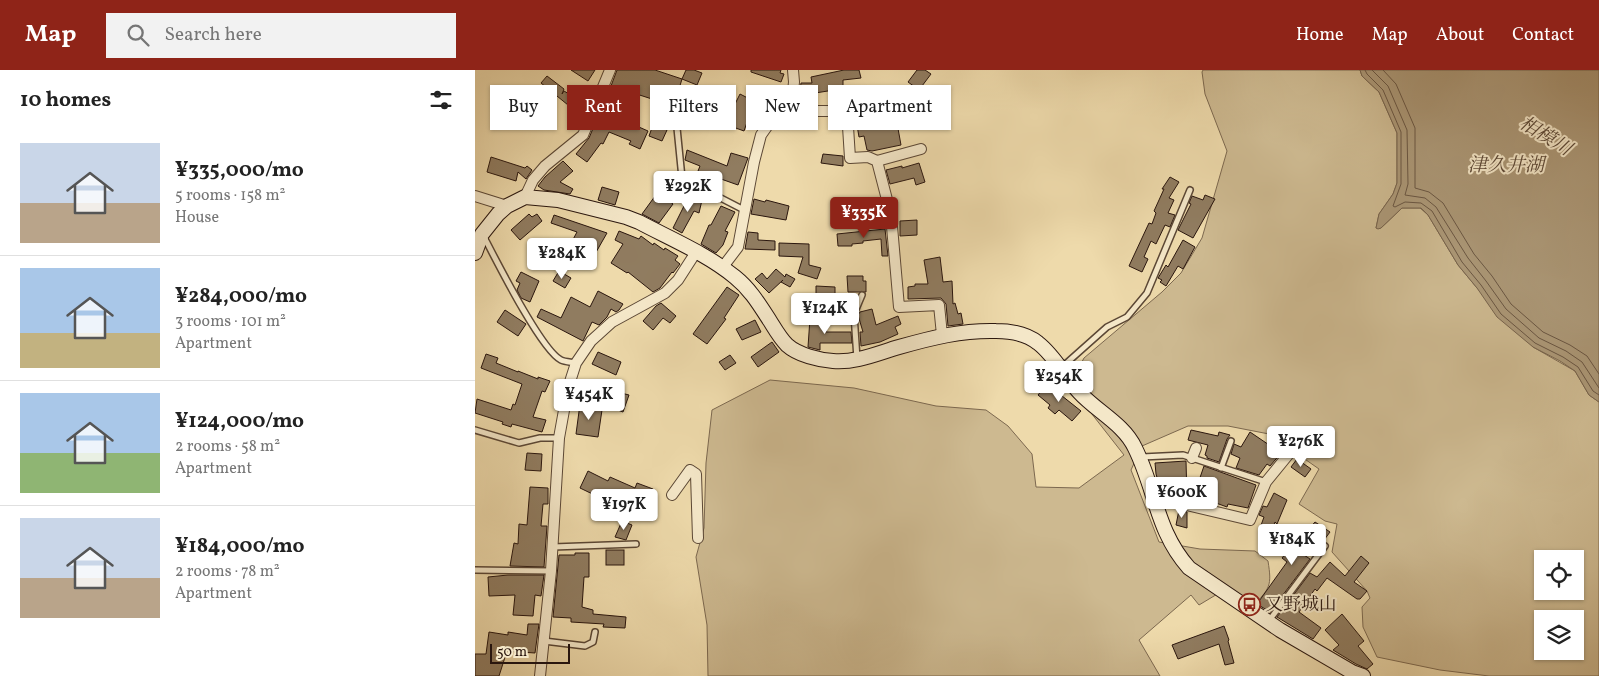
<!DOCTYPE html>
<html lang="en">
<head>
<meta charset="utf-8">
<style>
  body { margin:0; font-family:Vollkorn,"Noto Serif JP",serif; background:#f2f2f2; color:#222; height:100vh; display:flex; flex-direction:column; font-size:19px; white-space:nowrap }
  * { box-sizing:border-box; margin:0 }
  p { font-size:16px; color:#767676 }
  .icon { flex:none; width:28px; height:28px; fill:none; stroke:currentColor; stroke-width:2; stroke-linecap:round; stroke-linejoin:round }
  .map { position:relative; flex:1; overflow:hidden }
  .side { display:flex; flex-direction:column; background:#fff; width:475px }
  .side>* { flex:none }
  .banner { position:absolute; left:15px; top:15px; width:475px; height:45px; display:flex; gap:10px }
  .tools { position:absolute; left:1059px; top:480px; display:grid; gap:10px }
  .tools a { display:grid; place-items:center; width:50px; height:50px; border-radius:0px; background:#fff; box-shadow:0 1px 4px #0004; font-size:25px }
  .scale { position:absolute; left:15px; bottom:12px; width:80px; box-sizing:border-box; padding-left:5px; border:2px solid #2a160e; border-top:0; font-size:14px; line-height:18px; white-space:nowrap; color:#2a160e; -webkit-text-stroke:4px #f4e7c8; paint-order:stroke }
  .price { position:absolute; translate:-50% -42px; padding:0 11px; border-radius:5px; background:#fff; color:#222; font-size:16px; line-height:32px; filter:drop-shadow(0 1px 2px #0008) }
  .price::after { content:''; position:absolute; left:50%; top:30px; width:15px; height:11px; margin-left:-8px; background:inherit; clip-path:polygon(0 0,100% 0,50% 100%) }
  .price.selected { background:#8f2418; color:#fff }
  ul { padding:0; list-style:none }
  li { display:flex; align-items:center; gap:15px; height:125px; padding:0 20px }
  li+li { border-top:1px solid #e0e0e0 }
  li span { display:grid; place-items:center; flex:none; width:140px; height:100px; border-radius:0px; color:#555 }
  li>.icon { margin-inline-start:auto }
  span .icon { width:60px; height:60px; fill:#fffc; stroke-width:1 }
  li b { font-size:21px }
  h2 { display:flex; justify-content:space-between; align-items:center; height:60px; padding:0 20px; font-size:21px }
  .pill { padding:0 18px; border-radius:0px; background:#fff; box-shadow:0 1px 4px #0004; font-size:18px; line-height:45px }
  .pill.selected { background:#8f2418; color:#fff }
  header { display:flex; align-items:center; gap:30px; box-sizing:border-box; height:70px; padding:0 25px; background:#8f2418; color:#fff }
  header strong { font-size:24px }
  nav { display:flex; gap:28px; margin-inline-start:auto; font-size:18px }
  .search { width:350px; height:45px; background:#f2f2f2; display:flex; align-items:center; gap:12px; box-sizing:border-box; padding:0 18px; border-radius:0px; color:#767676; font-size:19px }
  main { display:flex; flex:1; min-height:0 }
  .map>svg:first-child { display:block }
</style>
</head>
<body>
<header>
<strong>Map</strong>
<div class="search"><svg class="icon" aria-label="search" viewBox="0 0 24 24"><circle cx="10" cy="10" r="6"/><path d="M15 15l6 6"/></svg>Search here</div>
<nav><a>Home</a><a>Map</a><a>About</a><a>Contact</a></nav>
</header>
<main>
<section class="side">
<h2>10 homes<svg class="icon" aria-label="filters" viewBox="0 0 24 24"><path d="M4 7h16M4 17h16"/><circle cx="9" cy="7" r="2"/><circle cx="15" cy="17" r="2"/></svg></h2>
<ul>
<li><span style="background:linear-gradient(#c9d6e8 60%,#b9a48a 0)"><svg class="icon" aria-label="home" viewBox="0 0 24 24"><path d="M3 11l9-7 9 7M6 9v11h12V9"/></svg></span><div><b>¥335,000/mo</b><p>5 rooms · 158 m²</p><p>House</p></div></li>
<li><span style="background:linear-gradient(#a9c7e8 65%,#c2b280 0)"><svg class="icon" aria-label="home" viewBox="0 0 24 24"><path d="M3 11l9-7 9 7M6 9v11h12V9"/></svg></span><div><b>¥284,000/mo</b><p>3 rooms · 101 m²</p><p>Apartment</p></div></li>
<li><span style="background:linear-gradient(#a9c7e8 60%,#8fb573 0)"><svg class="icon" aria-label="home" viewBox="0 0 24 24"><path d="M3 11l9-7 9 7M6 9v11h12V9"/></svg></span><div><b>¥124,000/mo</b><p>2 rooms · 58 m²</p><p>Apartment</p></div></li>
<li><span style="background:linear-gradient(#c9d6e8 60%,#b9a48a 0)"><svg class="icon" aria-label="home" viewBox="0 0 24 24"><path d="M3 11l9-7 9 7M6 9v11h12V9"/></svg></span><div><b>¥184,000/mo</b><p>2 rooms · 78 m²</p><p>Apartment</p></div></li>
</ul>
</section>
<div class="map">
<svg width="1124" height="606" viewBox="0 0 1124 606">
  <rect width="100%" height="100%" fill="#eedaab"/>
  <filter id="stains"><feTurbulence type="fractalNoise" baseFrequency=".004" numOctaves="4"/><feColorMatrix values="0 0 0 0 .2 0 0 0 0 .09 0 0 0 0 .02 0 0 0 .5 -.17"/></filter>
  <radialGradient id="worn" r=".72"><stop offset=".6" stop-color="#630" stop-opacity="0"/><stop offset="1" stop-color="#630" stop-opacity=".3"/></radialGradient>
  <path fill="#cdb990" stroke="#7c684f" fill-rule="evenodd" d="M728 0H885L887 6 904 22 922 63V113L918 124 904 144 901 158H906L927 138H945L953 145 983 195 1002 218 1058 277 1100 301 1114 325 1124 332V606H1014L965 600 902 587 888 557 887 537 895 528 892 521 857 482 862 454 850 451 824 434 844 399 794 364 753 356H713L667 376 656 400 684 472 725 479 780 481 793 491C797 516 795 518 778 536L754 517 724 535 716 525 664 570 685 606H233L232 555 221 487 229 458 231 393 237 340 295 310 379 318 461 336 511 340 533 356 557 384 561 417 604 418 649 385 602 325 601 303 609 288 687 222 706 203 727 168 752 81 730 24 727 2ZM1068 489H1100V521H1068ZM1068 549H1100V581H1068Z"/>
  <path fill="#ab9776" stroke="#77634c" d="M885 0H1124V332L1114 325 1100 301 1085 291 1058 277 1022 247 1002 218 983 195 953 145 946 138H927L906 158 903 159 901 158 904 144 918 124 922 113V63L904 22 887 6Z"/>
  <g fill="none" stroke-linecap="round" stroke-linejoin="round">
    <g stroke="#6a5642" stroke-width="1">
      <path d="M890 0 892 4 908 20 926 62V114L918 136 920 137 930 132 946 133 957 141 987 192 1006 215 1026 244 1060 273 1088 287 1103 297 1118 321 1124 325"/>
      <path d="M897 0 913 16 932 60 933 114 930 125 950 128 961 137 993 188 1011 211 1031 239 1064 268 1091 281 1107 292 1124 318"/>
      <path d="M908 0 921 14 940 58V118L954 122 968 133 999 184 1017 206 1036 234 1068 262 1095 275 1112 286 1124 304"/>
    </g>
  </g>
  <g fill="#907c60" stroke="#2a160e">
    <path d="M96 0H120L113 11Z"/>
    <path d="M142 0H180L207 9 200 32 179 23 177 29 149 20 146 28 133 24Z"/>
    <path d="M211 0H219L227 3 222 15 207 9Z"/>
    <path d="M276 0H306L305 3 309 4 306 12 276 2Z"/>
    <path d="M369 0H384L386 8 368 10V34H359V20L334 24 333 31H324L326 13H337L336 7Z"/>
    <path d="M442 0H450L456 4 444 20 433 12Z"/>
    <path d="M72 6 89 19 87 24 89 21 99 27 93 35 66 13Z"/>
    <path d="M301 20 311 22 310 36 305 38 297 36Z"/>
    <path d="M265 24 292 38 287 47 276 41 269 61 247 53 252 41 256 42Z"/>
    <path d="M440 31 445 45 422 53 426 75 397 81 392 80 389 66 384 67 381 49 421 41 420 38Z"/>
    <path d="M127 37 142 44 141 47 173 61 165 79 154 74 156 71 134 62 128 74 126 73 112 92 101 84 114 68Z"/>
    <path d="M178 55 192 60 187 71 174 66Z"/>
    <path d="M212 80 252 96 256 83 273 88 263 115 246 109 244 115 234 112 236 106 223 101 225 96 210 90Z"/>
    <path d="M348 84 368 86V96L346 93Z"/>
    <path d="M16 87 50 98 52 96 57 100 51 109 43 102 41 111 12 102Z"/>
    <path d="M88 91 98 101 85 112 98 119 95 124 69 120 63 116 70 107Z"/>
    <path d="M444 93 450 112 441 115 439 108 415 114 411 100 427 96V98Z"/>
    <path d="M695 107 704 112 694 128 699 130 693 143 700 145 695 157 690 155 681 174 676 171 669 187 673 189 667 202 654 196 674 153 677 154 681 143 679 141 689 119H687Z"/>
    <path d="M127 117 144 122 140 135 123 130Z"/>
    <path d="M183 122 198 134 184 153 167 144Z"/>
    <path d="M730 125 740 129 718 168 703 160 716 134 714 133 717 126 728 130Z"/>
    <path d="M214 126 227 130 224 143 219 141 207 163 198 158Z"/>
    <path d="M279 129 290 132 291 130 314 136 311 150 276 144Z"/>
    <path d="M246 136 260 142 250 161 253 162 248 175 241 183 226 174 234 155H236Z"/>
    <path d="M54 144 57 147 62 144 67 151 45 170 36 160Z"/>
    <path d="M79 145 132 163 120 184 113 179 110 184 94 177 102 162 76 153Z"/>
    <path d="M442 150V165L425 166V151Z"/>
    <path d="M410 159 413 186H407L406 169 388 171V173L377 174V176H363L362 164Z"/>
    <path d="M144 161 164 169 166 166 178 175 179 173 189 180 190 178 203 186 200 190 205 194 198 203 197 202 185 218 178 222 153 202 152 203 136 193 148 174 140 170Z"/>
    <path d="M273 162 283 163V170L300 171V180L270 179Z"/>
    <path d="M708 170 720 177 708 199 703 196 691 216 685 212 687 210 683 208 691 195 693 197Z"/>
    <path d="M304 173 334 174V195L346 198 342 209 323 203 328 187 304 186Z"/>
    <path d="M465 187 468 212 477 211 478 234 480 233 483 244 486 243 488 254 473 256 471 234 466 228 433 229V217L440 216V214H453L449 190Z"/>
    <path d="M301 199 310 207 311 204 320 209 315 217 306 212 308 210 294 223 280 209 287 203 292 209Z"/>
    <path d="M84 201 96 208 90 218 78 211Z"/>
    <path d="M46 202 64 211 55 232 46 228 42 220 45 213 41 211Z"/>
    <path d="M372 206H388V211H391V222H373Z"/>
    <path d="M341 216 360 217V231H341Z"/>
    <path d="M252 217 264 225 249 248 251 249 232 274 218 264Z"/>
    <path d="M123 221 148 234 144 240 141 242 136 239 132 247 124 255 117 252 108 271 62 247 66 239 86 248 96 227 115 237Z"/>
    <path d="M186 233 201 246 195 253 188 248 178 260 168 251 181 236Z"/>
    <path d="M397 239 401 255 423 246 426 254 420 257 423 264 405 272 386 276 385 262H388L383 245 385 242Z"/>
    <path d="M30 240 51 254 43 266 22 252Z"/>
    <path d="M335 248 352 250 351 262H376L377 273H345V280L333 277Z"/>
    <path d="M280 250 286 262 267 270 261 259Z"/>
    <path d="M297 272 304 282 283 297 276 287Z"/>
    <path d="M123 282 146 292 141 305 117 294Z"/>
    <path d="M11 284 23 288 21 293 43 302V301L63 309V307L75 311 70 322 67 321 58 347 71 350 67 362 37 354 36 357 27 354 28 352 0 343 2 329 36 340 38 334 40 335 47 314 6 298Z"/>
    <path d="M255 285 261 293 250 300 244 292Z"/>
    <path d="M572 314 606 341 597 351 584 340 580 344 573 338 575 335 563 325Z"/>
    <path d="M146 323 154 325 148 342 140 339Z"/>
    <path d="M105 334 114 335V338L127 340 123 367 101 364Z"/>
    <path d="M716 360 743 366 744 362 755 365 752 369 744 392 732 388V386L730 385 733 375 713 370Z"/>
    <path d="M775 362 806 383 795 396 792 394 784 405 761 398 765 388 756 384 759 374 766 377Z"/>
    <path d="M52 383 67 384 66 401 50 400Z"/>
    <path d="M822 389 836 399 830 407 816 397Z"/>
    <path d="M711 391 712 428 702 426 703 424 693 420 686 421 681 404 680 393Z"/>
    <path d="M729 396 781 415 773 438 753 434 752 437 719 425Z"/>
    <path d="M113 401 133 411 135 407 160 418 162 413 178 419 168 442 151 435 146 446 129 439 132 431 105 418Z"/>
    <path d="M55 417 73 418V434H68L66 456H72L69 497 35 496 39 473 43 474 44 454 52 455Z"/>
    <path d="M799 423 812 430 802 454 800 452 796 463 785 458 789 447 784 445 788 436 792 437Z"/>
    <path d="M704 440 712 442V458L701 455Z"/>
    <path d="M147 451 157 455 151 470 140 467Z"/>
    <path d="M840 452 855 462 849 470 843 466 829 485 835 489 795 542 782 534 812 492 807 488 812 482 808 479 814 472 819 476Z"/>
    <rect x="131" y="480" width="18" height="15"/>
    <path d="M100 483H114V507H109L107 537 118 540V544L151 547 150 558 128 557 129 554 96 552V548L78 547 84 485H100Z"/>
    <path d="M886 486 894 493 879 512 892 521 885 529H882L852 508 842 521 840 519 824 542 846 558 838 569 802 547 835 503 842 507 855 492 870 506Z"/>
    <path d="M33 505H69L66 526 60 525 58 546 38 545 40 525 14 526 13 507Z"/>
    <path d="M867 544 889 571 883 576 898 594 892 599 881 594 858 580 864 575 850 560Z"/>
    <path d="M53 554H64L60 583 32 581 24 606H0V584H11L14 562 33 565V562L52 565Z"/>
    <path d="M749 556 754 570 753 571 759 593 750 595 744 574 703 589 697 575Z"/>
  </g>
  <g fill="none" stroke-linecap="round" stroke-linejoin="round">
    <defs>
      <g id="lane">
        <path d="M202 58 207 108 269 140"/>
        <path d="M9 167C21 190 66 280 86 290 90 292 97 292 101 293"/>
        <path d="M382 289 379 244 387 225"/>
        <path d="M586 298 632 257 652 247 672 223 715 120"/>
        <path d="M0 360 44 373 65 368H84"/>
        <path d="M667 387 708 385 791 412"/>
        <path d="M746 398 756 371"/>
        <path d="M78 477 161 474"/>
        <path d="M0 500 76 501"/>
        <path d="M793 552 850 476"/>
        <path d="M69 571 110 576 118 572 120 562"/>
      </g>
      <g id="street">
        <path d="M316 41 319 12 318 0"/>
        <path d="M402 91 446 79"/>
        <path d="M0 126 32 136"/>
        <path d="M50 127 58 110 70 96 108 65 135 0"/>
        <path d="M247 198 263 177 279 92 286 65 298 48 316 41H372L375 88 393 87 402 91 416 145 424 237 464 235 467 265"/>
        <path d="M717 388 721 378"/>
        <path d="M197 425 215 400 221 404 223 468"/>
        <path d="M678 427 775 450 791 412 813 385"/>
        <path d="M65 606 76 501 84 368 93 318 101 293 116 271 137 252 190 223 203 210 221 182"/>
      </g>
      <path id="secondary" d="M0 183 7 164 23 144 32 136 50 127 83 130 151 147 164 152C196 169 232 184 260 207 275 219 284 234 295 251 300 259 305 268 312 275 323 285 344 290 358 291 381 293 403 283 424 277 456 268 487 260 521 261 535 261 552 264 563 273 580 286 590 307 604 322 621 341 649 354 660 378 681 420 681 461 714 498L805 560 877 602 888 606"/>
    </defs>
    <use href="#lane" stroke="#5b4735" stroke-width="8"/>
    <use href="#street" stroke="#5b4735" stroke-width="12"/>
    <use href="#secondary" stroke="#2a160e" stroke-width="16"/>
    <use href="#lane" stroke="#f4e7c8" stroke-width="5"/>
    <use href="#street" stroke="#f4e7c8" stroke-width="10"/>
    <use href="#secondary" stroke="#f4e7c8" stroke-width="14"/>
  </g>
  <defs>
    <symbol id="bus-ring" viewBox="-11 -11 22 22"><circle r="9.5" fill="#f4e7c8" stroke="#8f2418" stroke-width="1.5"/><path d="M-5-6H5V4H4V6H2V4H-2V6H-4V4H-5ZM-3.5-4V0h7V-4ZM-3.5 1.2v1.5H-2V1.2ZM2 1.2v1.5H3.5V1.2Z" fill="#8f2418"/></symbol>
  </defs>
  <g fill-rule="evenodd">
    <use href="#bus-ring" x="762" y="522" width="25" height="25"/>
  </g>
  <g text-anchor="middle" stroke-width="4" stroke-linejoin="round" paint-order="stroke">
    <g font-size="18" fill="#2a160e" stroke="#f4e7c8" text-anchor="start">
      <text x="790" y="540">又野城山</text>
    </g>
    <g font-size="19" font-style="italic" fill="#5e4a38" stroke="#f4e7c8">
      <text transform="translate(1071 65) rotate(31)" y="7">相模川</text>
      <text x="1031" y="101">津久井湖</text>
    </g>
  </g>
  <rect width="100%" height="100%" filter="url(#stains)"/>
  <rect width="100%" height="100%" fill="url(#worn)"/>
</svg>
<div class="tools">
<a><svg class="icon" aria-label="locate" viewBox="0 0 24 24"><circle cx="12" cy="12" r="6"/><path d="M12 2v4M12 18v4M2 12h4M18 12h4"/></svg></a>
<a><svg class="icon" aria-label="layers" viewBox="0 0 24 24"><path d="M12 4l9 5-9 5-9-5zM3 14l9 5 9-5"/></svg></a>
</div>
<div class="scale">50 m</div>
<b class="price" style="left:213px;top:143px">¥292K</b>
<b class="price selected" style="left:389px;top:169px">¥335K</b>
<b class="price" style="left:87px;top:210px">¥284K</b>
<b class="price" style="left:350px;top:265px">¥124K</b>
<b class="price" style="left:584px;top:333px">¥254K</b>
<b class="price" style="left:114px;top:351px">¥454K</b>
<b class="price" style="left:826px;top:398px">¥276K</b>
<b class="price" style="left:707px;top:449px">¥600K</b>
<b class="price" style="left:149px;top:461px">¥197K</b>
<b class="price" style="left:817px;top:496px">¥184K</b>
<div class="banner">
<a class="pill">Buy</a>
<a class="pill selected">Rent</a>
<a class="pill">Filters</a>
<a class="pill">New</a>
<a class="pill">Apartment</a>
</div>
</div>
</main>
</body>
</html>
